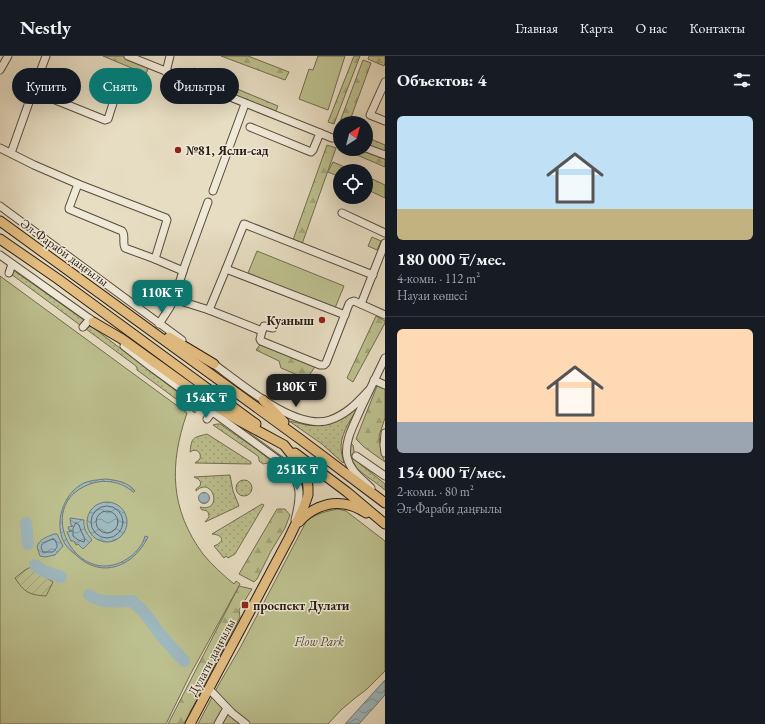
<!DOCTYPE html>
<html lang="ru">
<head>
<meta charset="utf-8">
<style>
  body { margin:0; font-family:"EB Garamond",serif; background:#20242c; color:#f1f3f6; height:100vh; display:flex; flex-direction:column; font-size:15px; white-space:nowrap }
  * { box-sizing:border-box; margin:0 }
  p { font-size:13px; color:#9ea1a6 }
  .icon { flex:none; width:22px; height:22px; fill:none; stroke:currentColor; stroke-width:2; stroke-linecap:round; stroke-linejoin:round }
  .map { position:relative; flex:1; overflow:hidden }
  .sheet { display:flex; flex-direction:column; background:#171b24; width:380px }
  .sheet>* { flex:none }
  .top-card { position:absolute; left:12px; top:12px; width:313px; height:36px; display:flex; gap:8px }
  .needle { width:26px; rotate:36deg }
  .buttons { position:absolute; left:333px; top:60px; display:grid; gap:8px }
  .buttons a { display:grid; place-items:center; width:40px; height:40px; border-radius:50%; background:#171b24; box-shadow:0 4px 16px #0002; font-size:20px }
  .price { position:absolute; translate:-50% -34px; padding:0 9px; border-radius:8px; background:#0f766e; color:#fff; font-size:13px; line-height:26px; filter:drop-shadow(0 1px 2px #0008) }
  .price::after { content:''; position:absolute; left:50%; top:24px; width:12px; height:9px; margin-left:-6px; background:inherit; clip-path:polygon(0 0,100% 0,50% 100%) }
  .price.on { background:#222; color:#fff }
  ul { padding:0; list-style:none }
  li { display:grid; align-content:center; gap:8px; height:212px; padding:0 12px }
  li+li { border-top:1px solid #363941 }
  li span { display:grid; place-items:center; height:124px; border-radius:6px; color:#555 }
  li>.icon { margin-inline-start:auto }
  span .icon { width:72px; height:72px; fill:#fffc; stroke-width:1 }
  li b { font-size:17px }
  h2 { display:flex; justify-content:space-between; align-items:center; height:48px; padding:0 12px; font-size:17px }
  .chip { padding:0 14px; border-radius:18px; background:#171b24; box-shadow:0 4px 16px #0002; font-size:14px; line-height:36px }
  .chip.on { background:#0f766e; color:#fff }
  header { display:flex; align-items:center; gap:24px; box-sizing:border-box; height:56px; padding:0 20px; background:#171b24; border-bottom:1px solid #363941 }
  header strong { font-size:19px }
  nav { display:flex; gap:22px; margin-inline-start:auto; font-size:14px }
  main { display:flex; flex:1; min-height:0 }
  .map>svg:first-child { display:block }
</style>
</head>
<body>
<header>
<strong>Nestly</strong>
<nav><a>Главная</a><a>Карта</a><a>О нас</a><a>Контакты</a></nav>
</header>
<main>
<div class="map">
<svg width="385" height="668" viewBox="0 0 385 668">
  <defs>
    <pattern id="grass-dots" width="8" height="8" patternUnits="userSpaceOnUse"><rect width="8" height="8" fill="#bcbf8e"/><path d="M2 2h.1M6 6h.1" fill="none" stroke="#a2a479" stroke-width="1.8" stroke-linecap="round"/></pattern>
    <pattern id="forest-firs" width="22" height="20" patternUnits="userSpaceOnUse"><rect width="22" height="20" fill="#bcbf8e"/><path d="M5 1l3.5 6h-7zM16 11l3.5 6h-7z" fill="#a2a479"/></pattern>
    <pattern id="garden-furrows" width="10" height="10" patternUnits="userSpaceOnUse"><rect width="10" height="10" fill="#bcbf8e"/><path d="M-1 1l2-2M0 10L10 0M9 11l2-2" fill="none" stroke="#a2a479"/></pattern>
    <pattern id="water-waves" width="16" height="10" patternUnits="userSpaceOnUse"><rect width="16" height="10" fill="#9db8bf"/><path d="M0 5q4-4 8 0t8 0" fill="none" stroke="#80959a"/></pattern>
  </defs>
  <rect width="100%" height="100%" fill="#e7ddc2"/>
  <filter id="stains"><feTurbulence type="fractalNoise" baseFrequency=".005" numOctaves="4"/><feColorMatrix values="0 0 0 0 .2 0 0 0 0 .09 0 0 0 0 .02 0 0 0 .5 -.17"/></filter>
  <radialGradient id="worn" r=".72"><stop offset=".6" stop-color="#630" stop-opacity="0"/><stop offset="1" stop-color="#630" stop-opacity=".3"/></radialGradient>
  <g fill="url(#grass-dots)" stroke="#726c50">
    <path d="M13 214 84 264 80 269 11 218Z"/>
    <path d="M91 270 196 350 195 357 137 314V312L136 310 86 273Z"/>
    <path d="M158 312 232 364 298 412 302 418 306 435 301 450 296 418 293 414 285 406Z"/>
    <path d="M361 347C353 360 342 374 341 390 341 396 342 401 344 406L343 407 322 388 289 365C295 366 301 368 307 369 322 371 338 367 350 358 354 355 357 350 361 347Z"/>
    <path d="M217 368H220C241 383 269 400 286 419L268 407 263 408 259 405V403L258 400 213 369Z"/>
    <path d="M207 378 251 406V408L195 407 200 403C202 395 195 392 190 396 192 381 192 382 207 378Z"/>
    <path d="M350 387 353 389 355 401 359 407 385 428V434C380 430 375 426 369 422 354 411 350 407 350 387Z"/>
    <path d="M230 419 233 435 239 450 205 466 209 461C209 456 207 454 202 454L200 451C224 457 213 419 196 435V433L200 430C202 424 198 423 194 421Z"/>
    <circle cx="244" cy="432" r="8"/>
    <path d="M262 448 264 449 235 498 228 502 226 500 224 502 214 490C225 486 224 479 212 478Z"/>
  </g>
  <g fill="url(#forest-firs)" stroke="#726c50">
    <path d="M103 0H124L149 10 146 18Z"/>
    <path d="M221 0H248L289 16 285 24Z"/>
    <path d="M354 0H360L334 68 328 66Z"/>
    <path d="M369 0H385V7L384 10 368 3Z"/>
    <path d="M363 4 371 7 349 67H340V72L338 71Z"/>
    <path d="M194 12 229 25 230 30 278 50 276 55 189 21Z"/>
    <path d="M366 81 385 89V97L366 90Z"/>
    <path d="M327 89 336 92 302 188 293 184Z"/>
    <path d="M343 93H358L385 103V111Z"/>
    <path d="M333 106 354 115H340V121L328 116Z"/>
    <path d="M366 120 385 129V142L366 133Z"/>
    <path d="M376 260 385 265V267L353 326 347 322Z"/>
    <path d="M262 286 316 309 307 323 281 312 279 305 256 294Z"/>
    <path d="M377 330 385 333V362L379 380 382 399 385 406 364 391 356 383Z"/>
    <path d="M277 453H285L290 459 285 472 271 495 257 523 254 526 239 518Z"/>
    <path d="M239 530 252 533 239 554 240 561 184 668H168Z"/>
  </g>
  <g fill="#bcbf8e" stroke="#726c50">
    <path d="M318 0H345L328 54 299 43 309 13 313 14Z"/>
    <path d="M372 181 381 185 377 194 368 190Z"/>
    <path d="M257 195 344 230 335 252 248 217Z"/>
    <path d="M0 220 187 357C169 409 170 453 203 498 212 509 223 519 234 528L236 525 240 528 190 619 166 668H0Z"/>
    <path d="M338 453 346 455 385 485V615L367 633 354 643 341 654 328 668H198L219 628 240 592 307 464C317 458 326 455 338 453Z"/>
  </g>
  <path fill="url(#garden-furrows)" stroke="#726c50" d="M31 511 53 526 46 540C29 539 24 536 15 522L25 514Z"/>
  <g fill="url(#water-waves)" stroke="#6e7979">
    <path d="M105 423C116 424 128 426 135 435L134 436H133C121 425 104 423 90 428 31 449 77 535 127 503 135 498 143 489 145 480L148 481C134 510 102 524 76 499 72 496 68 492 65 488 53 468 63 437 84 427 91 424 98 424 105 423Z"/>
    <circle cx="204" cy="442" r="5.5"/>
    <circle cx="107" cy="466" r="20"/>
    <path d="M70 462 84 464C83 472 87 478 92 484L83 493 78 488 76 489 74 485H71L67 476 72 475 69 474 68 471 73 470 71 469Z"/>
    <path d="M54 478H57L63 490 55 499 45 501 40 500 37 491C39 483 47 481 54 478Z"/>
    <path d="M385 624V639L359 668H345Z"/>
  </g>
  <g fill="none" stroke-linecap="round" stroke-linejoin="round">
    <g stroke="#626968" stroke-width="1">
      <circle cx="107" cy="466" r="16"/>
      <circle cx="107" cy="466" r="11"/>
      <path d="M76 467 79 469 81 475 85 483 84 486 78 484 73 480V473Z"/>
      <path d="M53 483 55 484C58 490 58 491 53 496H43C38 487 45 486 53 483Z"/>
    </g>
    <g stroke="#9db8bf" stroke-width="12">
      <path d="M26 467 28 488"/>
      <path d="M35 509C43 517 51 517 61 521"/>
      <path d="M89 539C101 548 118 545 132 545L142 554 151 565 159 577 184 605"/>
    </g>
    <defs>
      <g id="minor">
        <path d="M128 0 320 77 332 82H340"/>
        <path d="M0 14 8 0"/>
        <path d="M166 16 170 0"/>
        <path d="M385 26 370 59 385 65"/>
        <path d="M33 35 105 64 108 63 115 41"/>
        <path d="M250 71 311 96 313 94 320 77"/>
        <path d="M0 92 34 109 78 128 69 152V153L122 175C126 180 122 186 125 192L155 203 183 215"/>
        <path d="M366 92 385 99"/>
        <path d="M11 97 33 35 46 0"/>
        <path d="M78 128 166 162 167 164 155 203"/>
        <path d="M213 135 245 48"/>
        <path d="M0 150 182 284"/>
        <path d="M342 157 385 177"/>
        <path d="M0 199 97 268"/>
        <path d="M226 213 244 168 373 219"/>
        <path d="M9 217 12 208"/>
        <path d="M174 243 209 254 262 275 260 283 261 285 320 309H324L326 307 349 248 351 246 354 245 385 259"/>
        <path d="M361 248 385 187"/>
        <path d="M209 254 226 213 345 259"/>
        <path d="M159 268 170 251 174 243 185 209 208 146"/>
        <path d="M83 271 90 263"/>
        <path d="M262 275 264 270 273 272"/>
        <path d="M124 290 151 311 281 406C302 425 302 437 295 464"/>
        <path d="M211 306C238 325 295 376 330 364 347 358 357 347 369 334"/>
        <path d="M374 324 385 329"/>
        <path d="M207 363 212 356"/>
        <path d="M385 377 384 389 385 397"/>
        <path d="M356 400 385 420"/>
        <path d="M371 432C362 423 350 415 347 401 344 384 355 367 361 352 369 335 377 319 385 302"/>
        <path d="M208 634 212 636 232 657 246 668"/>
        <path d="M218 668 227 652"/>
      </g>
      <g id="major">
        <path d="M0 165 300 383 385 447"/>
        <path d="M0 183 58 223 256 368"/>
        <path d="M93 266 122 283 215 350 236 363 284 389 300 409 304 416 307 423 308 431V439L303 453 289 482 190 668"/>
        <path d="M169 281 214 308"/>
        <path d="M263 344 284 366"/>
        <path d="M295 397 347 436 385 468"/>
        <path d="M299 466C309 454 327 445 344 448 352 449 360 453 366 457"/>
      </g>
    </defs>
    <use href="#minor" stroke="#584b3d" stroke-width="9"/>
    <use href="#major" stroke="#281a11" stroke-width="11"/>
    <use href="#minor" stroke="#efe9d7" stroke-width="7"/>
    <use href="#major" stroke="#e4be81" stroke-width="9"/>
  </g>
  <g fill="#8f2418" stroke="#efe9d7" stroke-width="1.5">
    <circle cx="178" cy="94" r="4"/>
    <circle cx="322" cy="264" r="4"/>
    <rect x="241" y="545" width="8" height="8" rx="2"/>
  </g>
  <g text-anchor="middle" stroke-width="3" stroke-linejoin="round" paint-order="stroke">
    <g font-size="13" font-weight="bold" fill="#281a11" stroke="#efe9d7" text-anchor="start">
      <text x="186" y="99">№81, Ясли-сад</text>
      <text x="314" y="269" text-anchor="end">Куаныш</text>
      <text x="253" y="554">проспект Дулати</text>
    </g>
    <g font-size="13" fill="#281a11" stroke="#efe9d7">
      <text transform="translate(65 196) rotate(36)" y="5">Әл-Фараби даңғылы</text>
      <text transform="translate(211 601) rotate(-62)" y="5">Дулати даңғылы</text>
    </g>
    <g font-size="13" font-style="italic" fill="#544c36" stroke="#efe9d7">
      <text x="319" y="590">Flow Park</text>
    </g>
  </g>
  <rect width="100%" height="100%" filter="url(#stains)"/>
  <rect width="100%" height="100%" fill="url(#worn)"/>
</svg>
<div class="buttons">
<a><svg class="needle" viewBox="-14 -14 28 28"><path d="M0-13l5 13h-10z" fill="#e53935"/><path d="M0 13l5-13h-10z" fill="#9ea1a6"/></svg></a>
<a><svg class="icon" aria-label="locate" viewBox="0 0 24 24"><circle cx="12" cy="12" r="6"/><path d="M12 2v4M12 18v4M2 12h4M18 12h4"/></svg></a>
</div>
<b class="price" style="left:162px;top:258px">110K ₸</b>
<b class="price on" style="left:296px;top:352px">180K ₸</b>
<b class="price" style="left:206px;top:363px">154K ₸</b>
<b class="price" style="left:297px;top:435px">251K ₸</b>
<div class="top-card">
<a class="chip">Купить</a>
<a class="chip on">Снять</a>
<a class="chip">Фильтры</a>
</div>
</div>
<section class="sheet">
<h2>Объектов: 4<svg class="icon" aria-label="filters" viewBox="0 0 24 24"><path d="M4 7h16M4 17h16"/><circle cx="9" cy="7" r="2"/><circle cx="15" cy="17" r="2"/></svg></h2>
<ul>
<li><span style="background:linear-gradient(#bfe0f5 75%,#c2b280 0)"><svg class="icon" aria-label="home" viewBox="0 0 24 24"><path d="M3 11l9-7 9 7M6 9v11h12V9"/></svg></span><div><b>180 000 ₸/мес.</b><p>4-комн. · 112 m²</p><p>Науаи көшесі</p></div></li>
<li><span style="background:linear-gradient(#ffd9b3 75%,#9aa5b1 0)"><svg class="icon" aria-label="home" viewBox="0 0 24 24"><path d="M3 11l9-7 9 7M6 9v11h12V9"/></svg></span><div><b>154 000 ₸/мес.</b><p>2-комн. · 80 m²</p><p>Әл-Фараби даңғылы</p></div></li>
</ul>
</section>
</main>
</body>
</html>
